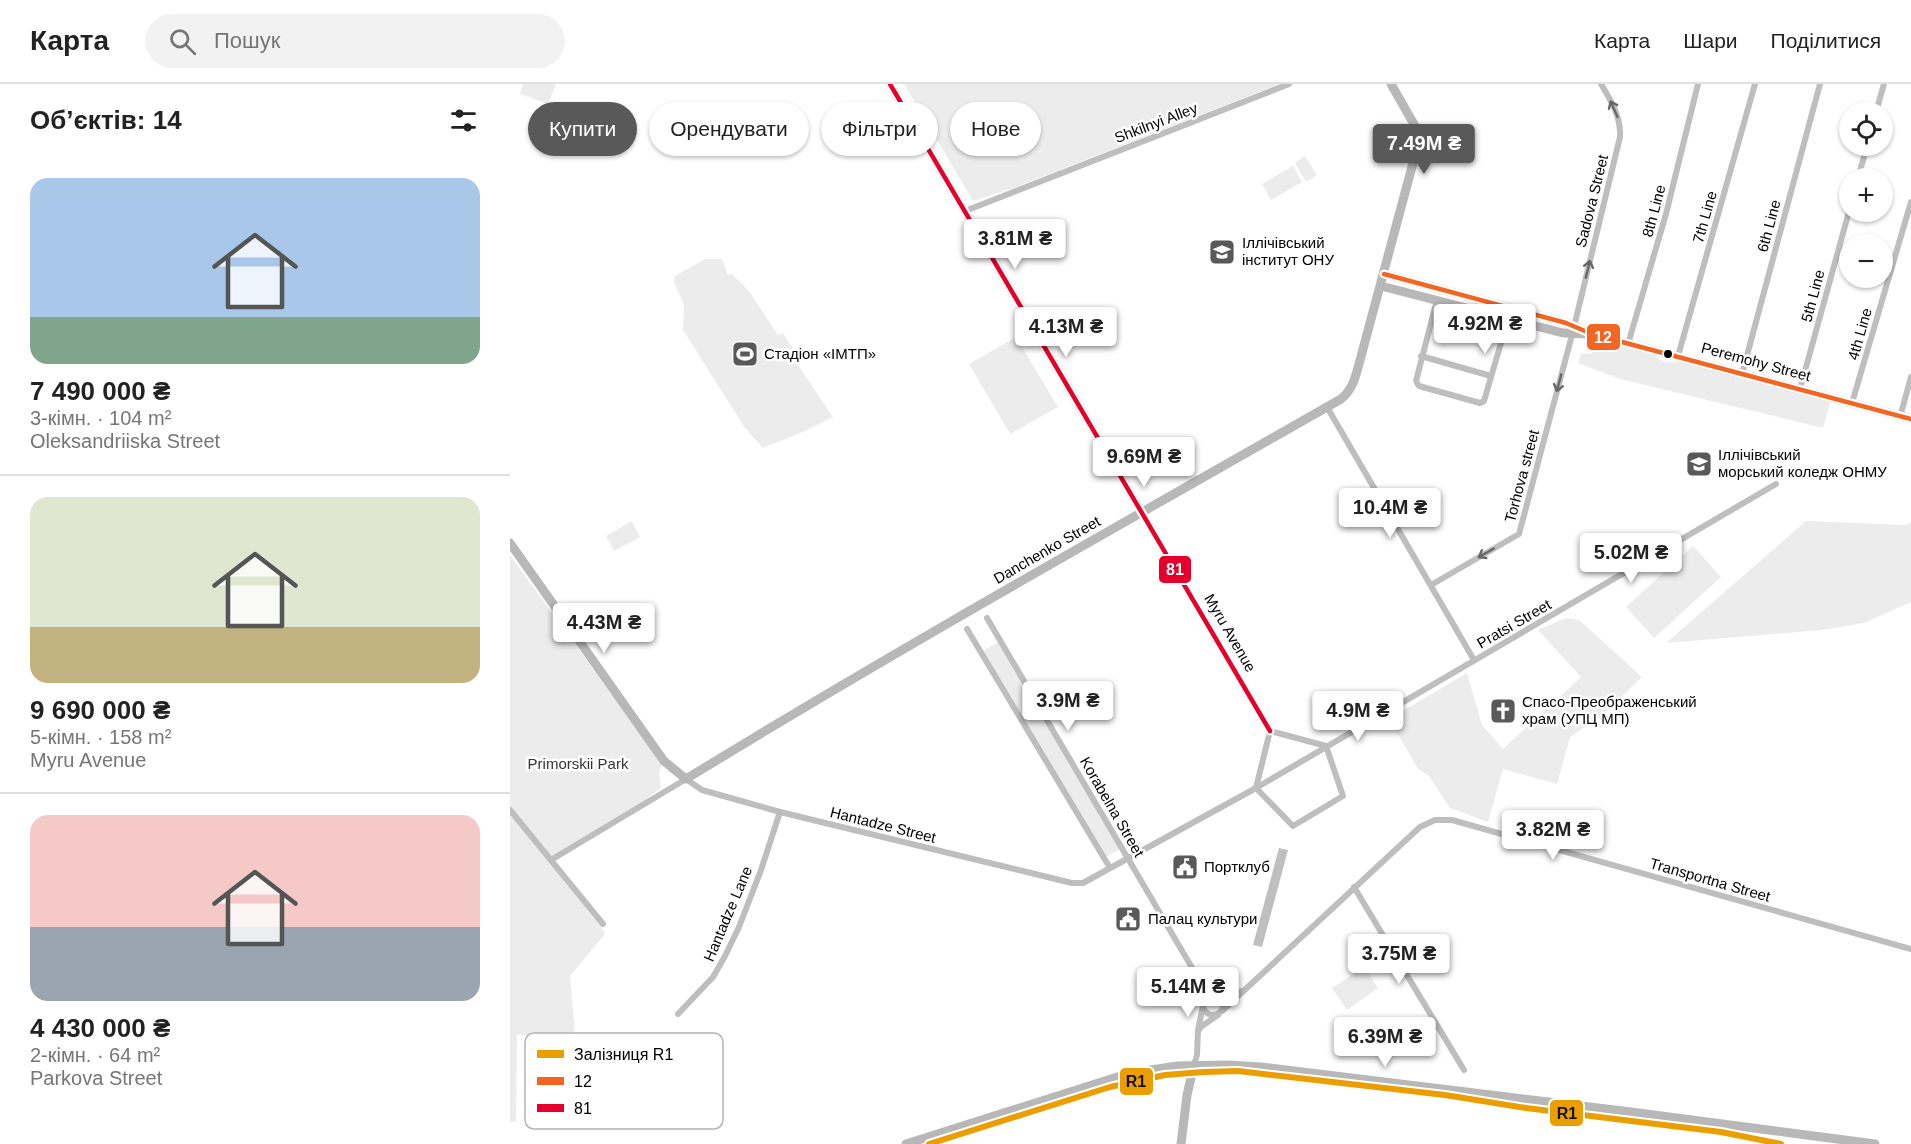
<!DOCTYPE html>
<html lang="uk">
<head>
<meta charset="utf-8">
<style>
  body { margin:0; font-family:Arial,sans-serif; background:#f2f2f2; color:#222; height:100vh; display:flex; flex-direction:column; font-size:22px; white-space:nowrap }
  * { box-sizing:border-box; margin:0 }
  p { font-size:20px; color:#767676 }
  .icon { flex:none; width:33px; height:33px; fill:none; stroke:currentColor; stroke-width:2; stroke-linecap:round; stroke-linejoin:round }
  .map { position:relative; flex:1; overflow:hidden }
  .side { display:flex; flex-direction:column; background:#fff; width:510px }
  .side>* { flex:none }
  .hud { position:absolute; left:18px; top:18px; width:570px; height:54px; display:flex; gap:12px }
  .tools { position:absolute; left:1329px; top:18px; display:grid; gap:12px }
  .tools a { display:grid; place-items:center; width:54px; height:54px; border-radius:50%; background:#fff; box-shadow:0 2px 4px #0004; font-size:30px }
  .price { position:absolute; translate:-50% -51px; padding:0 14px; border-radius:6px; background:#fff; color:#222; font-size:20px; line-height:39px; filter:drop-shadow(0 2px 3px #0008) }
  .price::after { content:''; position:absolute; left:50%; top:36px; width:18px; height:14px; margin-left:-9px; background:inherit; clip-path:polygon(0 0,100% 0,50% 100%) }
  .price.active { background:#595959; color:#fff }
  ul { padding:0; list-style:none }
  li { display:grid; align-content:center; gap:12px; height:318px; padding:0 30px }
  li+li { border-top:2px solid #e0e0e0 }
  li span { display:grid; place-items:center; height:186px; border-radius:18px; color:#555 }
  li>.icon { margin-inline-start:auto }
  span .icon { width:108px; height:108px; fill:#fffc; stroke-width:1 }
  li b { font-size:26px }
  h2 { display:flex; justify-content:space-between; align-items:center; height:72px; padding:0 30px; font-size:26px }
  .pill { padding:0 21px; border-radius:27px; background:#fff; box-shadow:0 2px 4px #0004; font-size:21px; line-height:54px }
  .pill.active { background:#595959; color:#fff }
  header { display:flex; align-items:center; gap:36px; box-sizing:border-box; height:84px; padding:0 30px; background:#fff; border-bottom:2px solid #e0e0e0 }
  header strong { font-size:28px }
  nav { display:flex; gap:33px; margin-inline-start:auto; font-size:21px }
  .search { width:420px; height:54px; background:#f2f2f2; display:flex; align-items:center; gap:15px; box-sizing:border-box; padding:0 21px; border-radius:33px; color:#767676; font-size:22px }
  main { display:flex; flex:1; min-height:0 }
  .map>svg:first-child { display:block }
</style>
</head>
<body>
<header>
<strong>Карта</strong>
<div class="search"><svg class="icon" aria-label="search" viewBox="0 0 24 24"><circle cx="10" cy="10" r="6"/><path d="M15 15l6 6"/></svg>Пошук</div>
<nav><a>Карта</a><a>Шари</a><a>Поділитися</a></nav>
</header>
<main>
<section class="side">
<h2>Об’єктів: 14<svg class="icon" aria-label="filters" viewBox="0 0 24 24"><path d="M4 7h16M4 17h16"/><circle cx="9" cy="7" r="2"/><circle cx="15" cy="17" r="2"/></svg></h2>
<ul>
<li><span style="background:linear-gradient(#a9c7e8 75%,#7fa58c 0)"><svg class="icon" aria-label="home" viewBox="0 0 24 24"><path d="M3 11l9-7 9 7M6 9v11h12V9"/></svg></span><div><b>7 490 000 ₴</b><p>3-кімн. · 104 m²</p><p>Oleksandriiska Street</p></div></li>
<li><span style="background:linear-gradient(#dfe7d0 70%,#c2b280 0)"><svg class="icon" aria-label="home" viewBox="0 0 24 24"><path d="M3 11l9-7 9 7M6 9v11h12V9"/></svg></span><div><b>9 690 000 ₴</b><p>5-кімн. · 158 m²</p><p>Myru Avenue</p></div></li>
<li><span style="background:linear-gradient(#f6c9c9 60%,#9aa5b1 0)"><svg class="icon" aria-label="home" viewBox="0 0 24 24"><path d="M3 11l9-7 9 7M6 9v11h12V9"/></svg></span><div><b>4 430 000 ₴</b><p>2-кімн. · 64 m²</p><p>Parkova Street</p></div></li>
</ul>
</section>
<div class="map">
<svg width="1401" height="1060" viewBox="0 0 1401 1060">
  <rect width="100%" height="100%" fill="#fff"/>
  <g fill="#ececec">
    <path d="M13 0H46L38 20 10 10Z"/>
    <path d="M394 0H770L506 103 463 117Z"/>
    <path d="M795 72 807 91 796 98 785 79Z"/>
    <path d="M783 82 792 98 761 116 752 100Z"/>
    <path d="M195 175H212L218 191 222 190 239 207 268 251 273 249 284 266 280 269 323 333 295 347 253 364 235 344 173 246 174 221 164 198 165 192Z"/>
    <path d="M506 253 548 323 500 350 459 280Z"/>
    <path d="M1087 257 1144 271C1150 278 1160 280 1168 277L1321 316 1313 344 1110 295 1068 279 1071 269 1081 270Z"/>
    <path d="M122 437 130 453 104 467 96 452Z"/>
    <path d="M1296 437 1396 441 1401 438V518L1354 539 1312 546 1156 559Z"/>
    <path d="M1183 462 1211 493 1144 554 1116 523Z"/>
    <path d="M0 471 152 680 149 690 151 704 136 715 137 718 41 774 0 722Z"/>
    <path d="M1056 534 1069 536 1132 593 1094 630 1060 653 1047 700 993 685 978 738 940 724 919 692 908 685 879 635 957 589 972 641 993 665 1071 593 1028 546Z"/>
    <path d="M488 558 610 765 596 773 473 567Z"/>
    <path d="M0 730 91 843 95 850 60 892 65 951H7L6 1037 0 1038Z"/>
    <path d="M854 883 868 904 837 926 822 904Z"/>
  </g>
  <path fill="#bfbfbf" d="M769 764 778 766 752 863 743 861Z"/>
  <g fill="none" stroke-linecap="round" stroke-linejoin="round">
    <g stroke="#bebebe" stroke-width="6">
      <path d="M1366 28 1374 0"/>
      <path d="M1348 94 1357 62"/>
      <path d="M455 127 779 0"/>
      <path d="M927 216 906 297 909 302 970 319 974 317 998 235"/>
      <path d="M1118 260 1156 130 1188 0"/>
      <path d="M911 272 981 292"/>
      <path d="M1168 272 1245 0"/>
      <path d="M1232 290 1310 0"/>
      <path d="M1290 305 1340 124"/>
      <path d="M1342 319 1401 118"/>
      <path d="M817 323 964 576"/>
      <path d="M1390 333 1401 293"/>
      <path d="M632 429 760 647"/>
      <path d="M921 501 1009 450 1062 251 1110 53C1111 32 1101 17 1091 0"/>
      <path d="M477 534 688 894 705 911"/>
      <path d="M457 545 600 784"/>
      <path d="M760 647 816 662"/>
      <path d="M746 704 783 742 833 712 816 662"/>
      <path d="M746 704 760 647"/>
      <path d="M0 726 93 840"/>
      <path d="M41 776 176 695 192 706 270 728 562 799H573L746 704 1266 400"/>
      <path d="M844 803 954 986"/>
      <circle cx="703" cy="921" r="10"/>
      <path d="M708 912 733 907"/>
      <path d="M712 927 910 743 925 736H942L1401 865"/>
      <path d="M168 930 203 893 215 872 229 843 251 786 270 728"/>
      <path d="M688 947 692 942 708 931"/>
      <path d="M684 981 687 971 688 946 693 922"/>
    </g>
    <g stroke="#b8b8b8" stroke-width="9">
      <path d="M380 0 632 429"/>
      <path d="M874 190 1056 239 1082 250 1401 335"/>
      <path d="M871 202 1053 249 1078 250"/>
      <path d="M0 459 154 677 176 695C391 563 612 440 831 315 843 305 845 294 849 280L907 64 905 42 881 0"/>
      <path d="M396 1060 620 989 668 982 717 981 751 983 1121 1028 1365 1060"/>
      <path d="M671 1060 677 1011 684 981"/>
    </g>
    <defs>
      <path id="bus-1" d="M874 190 1056 239 1082 250 1401 335"/>
      <path id="bus-2" d="M380 0 760 647"/>
    </defs>
    <use href="#bus-1" stroke="#fff" stroke-width="9"/>
    <use href="#bus-2" stroke="#fff" stroke-width="9"/>
    <use href="#bus-1" stroke="#f26522" stroke-width="4.5"/>
    <use href="#bus-2" stroke="#e4002b" stroke-width="4.5"/>
    <defs>
      <path id="rail-1" d="M419 1060 600 1003 655 991 693 988 728 987 935 1011 1016 1024 1211 1048 1271 1060"/>
    </defs>
    <use href="#rail-1" stroke="#fff" stroke-width="10"/>
    <use href="#rail-1" stroke="#eb9e00" stroke-width="6"/>
  </g>
  <defs><path id="oneway-shaft" d="M-6 0H5M1.5-3L5.5 0L1.5 3" fill="none" stroke-width="1.6" stroke-linecap="round" stroke-linejoin="round" transform="scale(1.5)"/></defs>
  <g stroke="#686868">
    <use href="#oneway-shaft" transform="translate(1104 25) rotate(-114)"/>
    <use href="#oneway-shaft" transform="translate(1078 185) rotate(-76)"/>
    <use href="#oneway-shaft" transform="translate(1049 299) rotate(105)"/>
    <use href="#oneway-shaft" transform="translate(976 469) rotate(150)"/>
  </g>
  <defs>
    <symbol id="university-square" viewBox="-11 -11 22 22"><rect x="-9" y="-9" width="18" height="18" rx="4" fill="#595959" stroke="#fff"/><path d="M0-5L7-2L0 1L-7-2ZM-4 1L0 2.5L4 1V4Q0 6-4 4Z" fill="#fff"/></symbol>
    <symbol id="stadium-square" viewBox="-11 -11 22 22"><rect x="-9" y="-9" width="18" height="18" rx="4" fill="#595959" stroke="#fff"/><path d="M0-5a6.5 5 0 1 0 0 10a6.5 5 0 1 0 0-10ZM-3.5-1.8h7v3.6h-7Z" fill="#fff"/></symbol>
    <symbol id="church-square" viewBox="-11 -11 22 22"><rect x="-9" y="-9" width="18" height="18" rx="4" fill="#595959" stroke="#fff"/><path d="M-1.2-6h2.4v3.5h3.3v2.4h-3.3V6h-2.4V-.1h-3.3v-2.4h3.3Z" fill="#fff"/></symbol>
    <symbol id="civic-square" viewBox="-11 -11 22 22"><rect x="-9" y="-9" width="18" height="18" rx="4" fill="#595959" stroke="#fff"/><path d="M-.6-6.5H3V-4.5H.6V-3L4-1V1h2V6H-6V1h2V-1L-.6-3ZM-1.2 2.5V6h2.4V2.5Z" fill="#fff"/></symbol>
  </defs>
  <g fill-rule="evenodd">
    <use href="#university-square" x="697" y="153" width="30" height="30"/>
    <use href="#stadium-square" x="220" y="255" width="30" height="30"/>
    <use href="#university-square" x="1174" y="365" width="30" height="30"/>
    <use href="#church-square" x="978" y="612" width="30" height="30"/>
    <use href="#civic-square" x="660" y="768" width="30" height="30"/>
    <use href="#civic-square" x="603" y="820" width="30" height="30"/>
  </g>
  <circle fill="#000" stroke="#fff" stroke-width="2" cx="1158" cy="270" r="5"/>
  <g text-anchor="middle" stroke-width="5" stroke-linejoin="round" paint-order="stroke">
    <g font-size="15" fill="#000" stroke="#fff">
      <text transform="translate(646 39) rotate(-21)" y="5">Shkilnyi Alley</text>
      <text transform="translate(1082 117) rotate(-76)" y="5">Sadova Street</text>
      <text transform="translate(1144 127) rotate(-75)" y="5">8th Line</text>
      <text transform="translate(1195 133) rotate(-74)" y="5">7th Line</text>
      <text transform="translate(1259 142) rotate(-75)" y="5">6th Line</text>
      <text transform="translate(1303 212) rotate(-75)" y="5">5th Line</text>
      <text transform="translate(1350 250) rotate(-74)" y="5">4th Line</text>
      <text transform="translate(1246 278) rotate(15)" y="5">Peremohy Street</text>
      <text transform="translate(1012 392) rotate(-75)" y="5">Torhova street</text>
      <text transform="translate(537 466) rotate(-30)" y="5">Danchenko Street</text>
      <text transform="translate(1004 540) rotate(-30)" y="5">Pratsi Street</text>
      <text transform="translate(720 549) rotate(60)" y="5">Myru Avenue</text>
      <text transform="translate(602 723) rotate(60)" y="5">Korabelna Street</text>
      <text transform="translate(373 741) rotate(14)" y="5">Hantadze Street</text>
      <text transform="translate(1200 796) rotate(16)" y="5">Transportna Street</text>
      <text transform="translate(218 830) rotate(-67)" y="5">Hantadze Lane</text>
    </g>
    <g font-size="15" fill="#000" stroke="#fff" text-anchor="start">
      <text x="732" y="164">Іллічівський<tspan x="732" dy="17">інститут ОНУ</tspan></text>
      <text x="254" y="275">Стадіон «ІМТП»</text>
      <text x="1208" y="376">Іллічівський<tspan x="1208" dy="17">морський коледж ОНМУ</tspan></text>
      <text x="1012" y="623">Спасо-Преображенський<tspan x="1012" dy="17">храм (УПЦ МП)</tspan></text>
      <text x="694" y="788">Портклуб</text>
      <text x="638" y="840">Палац культури</text>
    </g>
    <g font-size="15" fill="#333" stroke="#fff">
      <text x="68" y="685">Primorskii Park</text>
    </g>
  </g>
  <rect x="15" y="949" width="198" height="96" rx="9" fill="#fff" stroke="#b2b2b2" stroke-width="1.5"/>
  <rect x="27" y="966" width="27" height="8" fill="#eb9e00"/>
  <rect x="27" y="993" width="27" height="8" fill="#f26522"/>
  <rect x="27" y="1020" width="27" height="8" fill="#e4002b"/>
  <g font-size="16" fill="#000">
    <text x="64" y="976">Залізниця R1</text>
    <text x="64" y="1003">12</text>
    <text x="64" y="1030">81</text>
  </g>
  <g stroke="#fff" stroke-width="2">
    <rect x="1076" y="239" width="35" height="28" rx="6" fill="#f26522"/>
    <rect x="648" y="471" width="34" height="29" rx="6" fill="#e4002b"/>
    <rect x="609" y="983" width="35" height="29" rx="6" fill="#eb9e00"/>
    <rect x="1039" y="1015" width="35" height="28" rx="6" fill="#eb9e00"/>
  </g>
  <g font-size="16" text-anchor="middle" font-weight="bold" fill="#fff">
    <text x="1093" y="259">12</text>
    <text x="665" y="491">81</text>
  </g>
  <g font-size="16" text-anchor="middle" font-weight="bold" fill="#111">
    <text x="626" y="1003">R1</text>
    <text x="1057" y="1035">R1</text>
  </g>
</svg>
<div class="tools">
<a><svg class="icon" aria-label="locate" viewBox="0 0 24 24"><circle cx="12" cy="12" r="6"/><path d="M12 2v4M12 18v4M2 12h4M18 12h4"/></svg></a>
<a>+</a>
<a>−</a>
</div>
<b class="price active" style="left:914px;top:91px">7.49M ₴</b>
<b class="price" style="left:505px;top:186px">3.81M ₴</b>
<b class="price" style="left:975px;top:271px">4.92M ₴</b>
<b class="price" style="left:556px;top:274px">4.13M ₴</b>
<b class="price" style="left:634px;top:404px">9.69M ₴</b>
<b class="price" style="left:880px;top:455px">10.4M ₴</b>
<b class="price" style="left:1121px;top:500px">5.02M ₴</b>
<b class="price" style="left:94px;top:570px">4.43M ₴</b>
<b class="price" style="left:558px;top:648px">3.9M ₴</b>
<b class="price" style="left:848px;top:658px">4.9M ₴</b>
<b class="price" style="left:1043px;top:777px">3.82M ₴</b>
<b class="price" style="left:889px;top:901px">3.75M ₴</b>
<b class="price" style="left:678px;top:934px">5.14M ₴</b>
<b class="price" style="left:875px;top:984px">6.39M ₴</b>
<div class="hud">
<a class="pill active">Купити</a>
<a class="pill">Орендувати</a>
<a class="pill">Фільтри</a>
<a class="pill">Нове</a>
</div>
</div>
</main>
</body>
</html>
